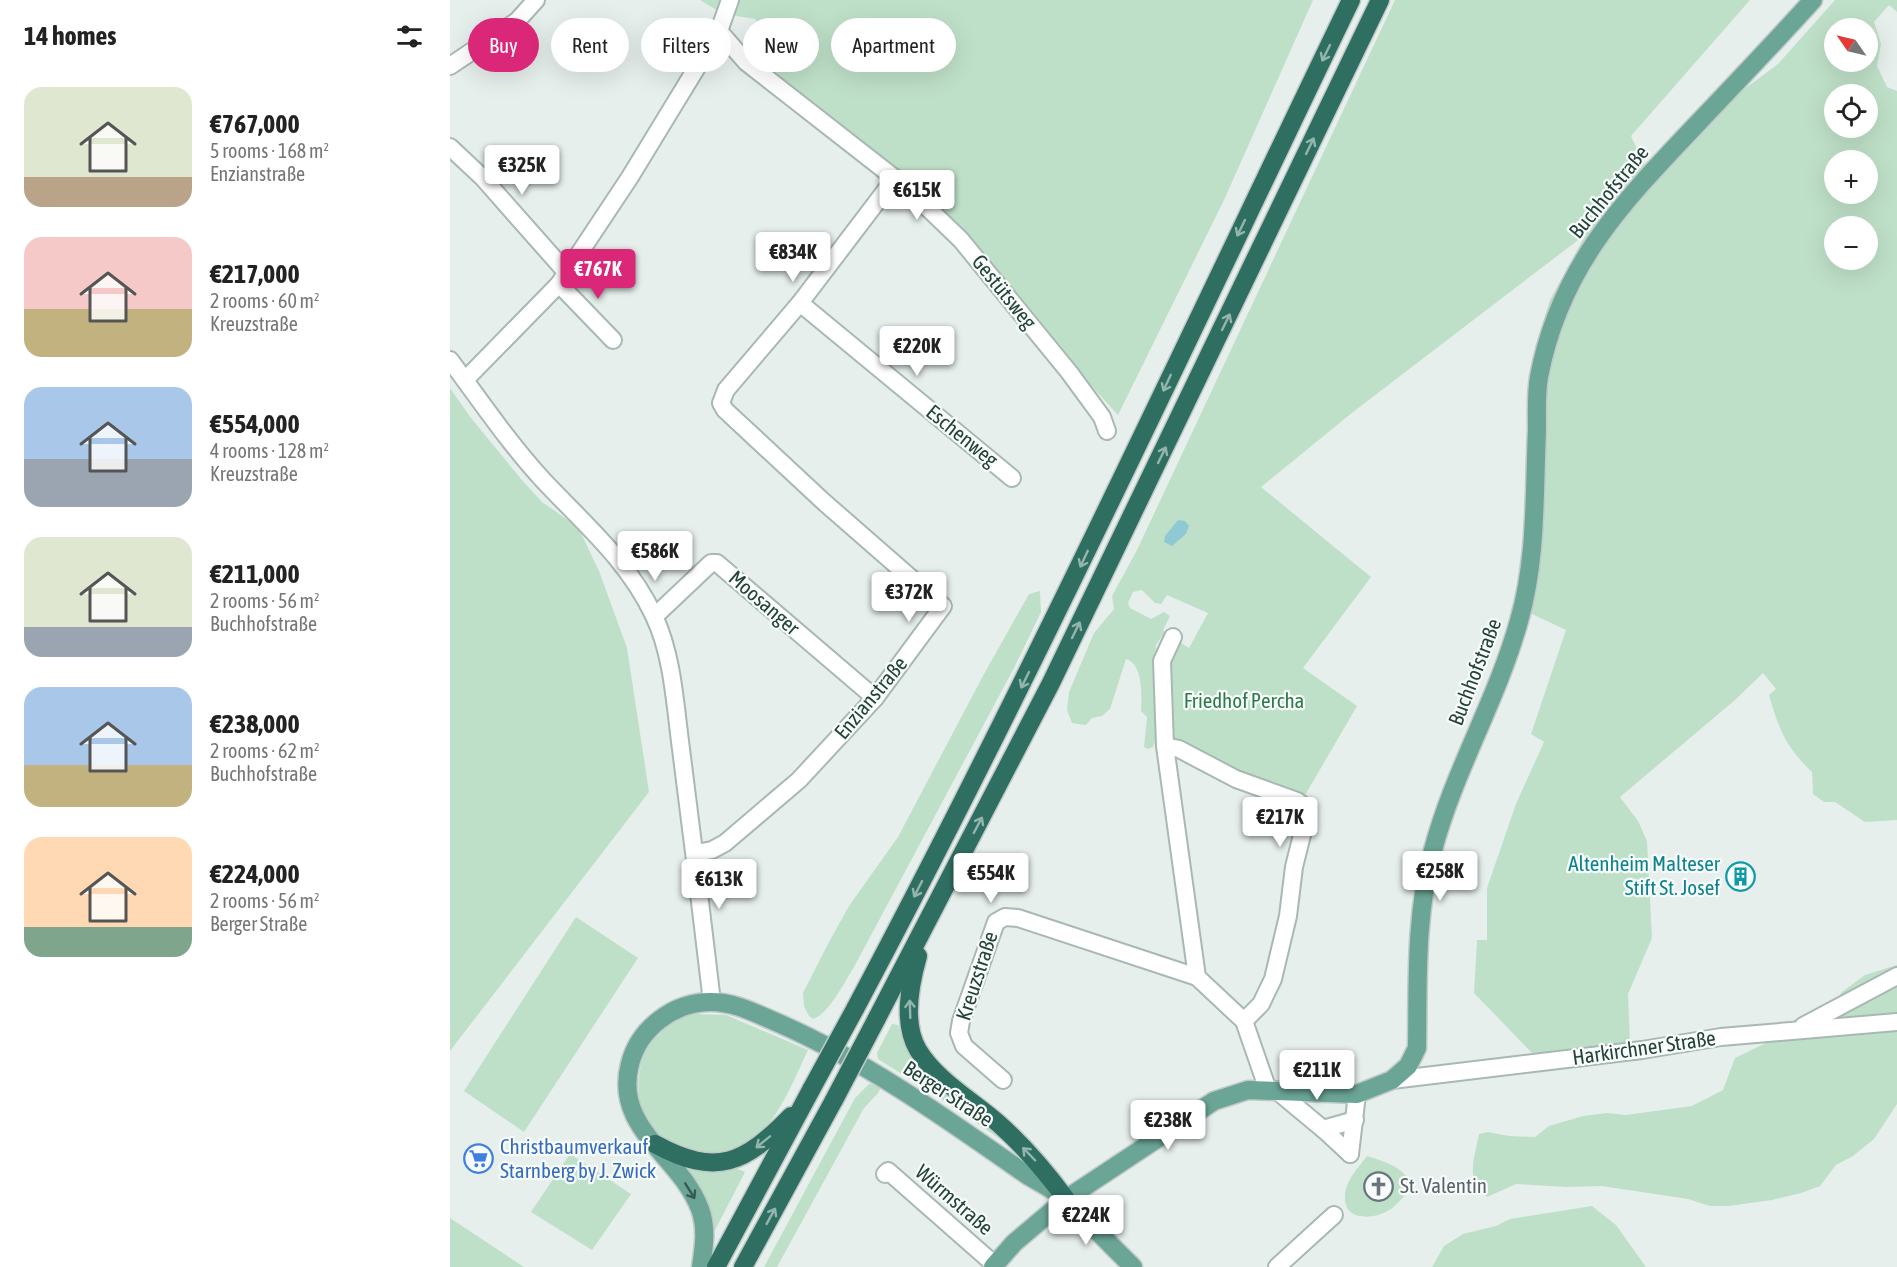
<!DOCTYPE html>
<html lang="en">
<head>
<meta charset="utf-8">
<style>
  body { margin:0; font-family:"Asap Condensed",sans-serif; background:#f2f2f2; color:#222; height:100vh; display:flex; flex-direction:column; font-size:22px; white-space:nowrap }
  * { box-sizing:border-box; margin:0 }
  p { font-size:20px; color:#767676 }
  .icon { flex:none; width:33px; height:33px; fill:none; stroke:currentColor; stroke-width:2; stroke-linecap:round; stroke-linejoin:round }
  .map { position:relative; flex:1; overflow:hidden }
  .sheet { display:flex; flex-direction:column; background:#fff; width:450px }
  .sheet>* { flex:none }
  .banner { position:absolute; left:18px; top:18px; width:570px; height:54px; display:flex; gap:12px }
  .needle { width:39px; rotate:304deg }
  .buttons { position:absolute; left:1374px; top:18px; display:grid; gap:12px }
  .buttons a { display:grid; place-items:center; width:54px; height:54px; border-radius:50%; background:#fff; box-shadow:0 6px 24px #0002; font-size:30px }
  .price { position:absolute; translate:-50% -51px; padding:0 14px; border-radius:6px; background:#fff; color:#222; font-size:20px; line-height:39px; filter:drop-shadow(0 2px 3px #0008) }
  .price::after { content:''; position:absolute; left:50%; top:36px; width:18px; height:14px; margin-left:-9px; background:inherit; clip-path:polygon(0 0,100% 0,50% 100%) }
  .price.selected { background:#db2777; color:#fff }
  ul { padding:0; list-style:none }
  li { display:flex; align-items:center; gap:18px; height:150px; padding:0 24px }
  li span { display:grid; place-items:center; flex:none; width:168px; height:120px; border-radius:18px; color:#555 }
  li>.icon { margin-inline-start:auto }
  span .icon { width:72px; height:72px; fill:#fffc; stroke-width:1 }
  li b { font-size:26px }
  h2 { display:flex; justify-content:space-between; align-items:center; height:72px; padding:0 24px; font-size:26px }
  .pill { padding:0 21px; border-radius:27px; background:#fff; box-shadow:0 6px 24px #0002; font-size:21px; line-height:54px }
  .pill.selected { background:#db2777; color:#fff }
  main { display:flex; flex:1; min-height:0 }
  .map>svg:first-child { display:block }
</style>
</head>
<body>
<main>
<section class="sheet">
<h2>14 homes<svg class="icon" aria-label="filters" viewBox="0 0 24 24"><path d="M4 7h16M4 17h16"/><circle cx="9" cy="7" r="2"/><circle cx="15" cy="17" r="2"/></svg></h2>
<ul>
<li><span style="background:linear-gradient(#dfe7d0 75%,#b9a48a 0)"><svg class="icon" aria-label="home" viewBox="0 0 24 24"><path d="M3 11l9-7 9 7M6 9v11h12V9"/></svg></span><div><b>€767,000</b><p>5 rooms · 168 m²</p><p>Enzianstraße</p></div></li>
<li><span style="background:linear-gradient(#f6c9c9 60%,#c2b280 0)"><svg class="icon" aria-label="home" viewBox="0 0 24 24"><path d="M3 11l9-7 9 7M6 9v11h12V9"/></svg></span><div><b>€217,000</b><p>2 rooms · 60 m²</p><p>Kreuzstraße</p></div></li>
<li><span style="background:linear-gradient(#a9c7e8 60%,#9aa5b1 0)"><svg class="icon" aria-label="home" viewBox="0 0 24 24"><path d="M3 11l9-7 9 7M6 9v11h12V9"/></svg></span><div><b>€554,000</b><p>4 rooms · 128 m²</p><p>Kreuzstraße</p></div></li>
<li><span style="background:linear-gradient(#dfe7d0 75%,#9aa5b1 0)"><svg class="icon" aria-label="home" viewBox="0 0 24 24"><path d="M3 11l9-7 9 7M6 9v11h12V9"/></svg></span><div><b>€211,000</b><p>2 rooms · 56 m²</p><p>Buchhofstraße</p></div></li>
<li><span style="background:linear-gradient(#a9c7e8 65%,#c2b280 0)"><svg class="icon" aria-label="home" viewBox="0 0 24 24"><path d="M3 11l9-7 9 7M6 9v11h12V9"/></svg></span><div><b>€238,000</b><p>2 rooms · 62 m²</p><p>Buchhofstraße</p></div></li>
<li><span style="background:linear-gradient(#ffd9b3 75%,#7fa58c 0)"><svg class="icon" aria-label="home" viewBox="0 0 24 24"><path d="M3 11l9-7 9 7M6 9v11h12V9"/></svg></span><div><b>€224,000</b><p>2 rooms · 56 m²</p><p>Berger Straße</p></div></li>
</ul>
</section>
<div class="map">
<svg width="1447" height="1267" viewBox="0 0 1447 1267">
  <rect width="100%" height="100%" fill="#e6efeb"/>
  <g fill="#bfe0c8" fill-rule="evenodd">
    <path d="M250 0H863L774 200 668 415 460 187 309 60 304 39 306 19 273 14Z"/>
    <path d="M945 0H1300L1181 136 1194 164 1328 64 1385 0H1447V12L1439 5 1424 22 1431 44 1427 66 1437 87 1447 91V820L1415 822 1385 802H1374L1363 794 1362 772C1336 747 1329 730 1319 695L1326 689 1313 673 1285 700 1170 797 1188 821 1197 841 1200 899 1202 938 1178 994 1180 1044 1085 1056 1024 993 1027 940H1037V888L1066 804 1094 742 1081 734 1116 630 1063 605 1072 566 1075 525 1078 389 1085 348 1100 300 1136 234 903 412 811 487 921 577 853 668 907 706 854 797 788 775 720 740 718 662 728 641 739 648 758 613 717 595 711 604 705 603 692 590 683 592 678 603 680 608 701 619 714 612 720 616 713 630 715 632 706 645 705 662 707 736 703 747 698 749 694 747 697 717 691 711C692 697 693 663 676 659L660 709 652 716 642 718 636 725 622 723 617 710 619 692 644 633 664 609 662 596 687 550ZM1384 28H1418V62H1384ZM1384 94H1418V128H1384ZM1384 160H1418V194H1384ZM1384 226H1418V260H1384Z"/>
    <path d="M0 388 21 418 71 479 92 502 128 527 149 571 177 648 199 792 0 1051Z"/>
    <path d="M590 591 591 612 564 668 404 967C395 981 379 1014 363 1019L359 1016 354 1006 353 993 379 942 399 906 448 837 534 674 579 594Z"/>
    <path d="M126 917 188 958 74 1132 14 1091Z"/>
    <path d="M1447 965V1104L1424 1139 1403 1156 1386 1165 1370 1186 1351 1193 1322 1200 1279 1206H1260L1238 1199 1152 1186 1117 1187 1066 1184 1037 1197C1014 1182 1025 1156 1029 1134L1038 1132 1059 1136 1085 1137 1099 1126 1133 1116 1157 1113 1176 1115 1242 1106 1273 1090 1285 1058 1376 1014 1392 992 1415 975Z"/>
    <path d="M245 1014 276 1015 358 1050C345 1077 330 1117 307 1136 257 1179 181 1144 189 1077 191 1058 196 1046 210 1033 214 1029 218 1023 223 1020 229 1017 238 1016 245 1014Z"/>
    <path d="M442 1024 448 1025 455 1045 469 1066 579 1162 553 1141 496 1102 428 1059 427 1053Z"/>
    <path d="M419 1084 431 1085 429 1092 414 1108 327 1267H314L405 1098Z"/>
    <path d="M120 1154 181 1194 142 1250 81 1212Z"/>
    <path d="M917 1156C939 1163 950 1166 964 1185 957 1192 950 1202 941 1209 927 1219 894 1223 895 1197 895 1181 908 1168 917 1156Z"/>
    <path d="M225 1161 283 1167 295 1172 262 1236Z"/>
    <path d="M1142 1206 1166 1225 1196 1267H982L994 1246 1013 1234 1046 1226 1060 1219Z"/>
    <path d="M0 1218 74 1267H0Z"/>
  </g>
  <path fill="#8ec9d4" d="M728 520 735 521 739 526 736 534 722 546 714 542 715 536Z"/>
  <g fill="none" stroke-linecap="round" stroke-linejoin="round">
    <defs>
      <g id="minor">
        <path d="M269 31 296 62 456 187 511 240 619 372 652 417 657 431"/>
        <path d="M0 66 67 21 86 0"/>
        <path d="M0 147 33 178 116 272"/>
        <path d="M109 284 163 340"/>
        <path d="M350 303 562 478"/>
        <path d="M0 360C30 400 58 442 92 479 133 523 178 560 204 616 223 656 225 705 231 749 242 833 252 918 262 1002"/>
        <path d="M15 380 109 284 180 177 269 31 280 0"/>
        <path d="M205 616 261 563H267L425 698"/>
        <path d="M723 637 712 661 715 746 747 977 794 1021 818 1090"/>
        <path d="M715 746 729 749 786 779 847 801 855 807 857 815 844 867 838 916 823 979 811 1004 794 1021"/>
        <path d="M246 853 262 850 275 843 349 780 425 698 493 606 375 503 275 410 271 403 276 390 350 303 445 178"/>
        <path d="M1353 1026 1447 976"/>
        <path d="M553 1080 514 1046 509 1033 511 1021 546 922 555 917 568 918 747 977"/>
        <path d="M942 1080 1192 1050 1271 1037 1447 1022"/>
        <path d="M826 1090 873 1129 905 1120"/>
        <path d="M873 1129 900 1154"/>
        <path d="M900 1154 907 1094"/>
        <path d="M435 1174 438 1171 545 1265"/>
        <path d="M827 1267 884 1215"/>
      </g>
      <g id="major">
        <path d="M251 1267C254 1247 257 1228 250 1209 230 1155 163 1129 180 1064 189 1028 224 1002 261 1002 284 1002 305 1013 326 1022 416 1061 497 1119 577 1175 590 1183 604 1190 616 1199 624 1205 631 1214 638 1222 653 1237 668 1252 683 1267"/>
        <path d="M543 1267 564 1243 616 1199 764 1101 798 1090 907 1094 942 1080 958 1066 967 1048C968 982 965 915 983 850 1004 771 1047 700 1069 621 1087 559 1084 494 1087 430 1087 413 1086 394 1089 377 1110 266 1173 202 1247 124 1286 83 1325 42 1363 0"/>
      </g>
      <g id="highway">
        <path d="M468 956C460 984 452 1023 468 1050 487 1081 523 1101 549 1124 575 1147 596 1172 616 1199"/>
        <path d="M405 1009C581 678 738 338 901 0"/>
        <path d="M426 1020 601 683 930 0"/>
        <path d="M205 1144C267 1178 295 1163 341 1116"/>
        <path d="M266 1267 362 1088"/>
        <path d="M293 1267 384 1100"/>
      </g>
    </defs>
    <use href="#minor" stroke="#a8b8b2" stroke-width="20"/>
    <use href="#major" stroke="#c2cac8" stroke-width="21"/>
    <use href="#highway" stroke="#c2cac8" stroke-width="21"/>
    <use href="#minor" stroke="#fff" stroke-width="16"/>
    <use href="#major" stroke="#6aa596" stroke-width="18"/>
    <use href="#highway" stroke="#2f6f62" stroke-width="18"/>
    <defs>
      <g id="highway-bridge">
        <path d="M362 1088 405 1009"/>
        <path d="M384 1100 426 1020"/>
      </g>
    </defs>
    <use href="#highway-bridge" stroke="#c2cac8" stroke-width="21" stroke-linecap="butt"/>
    <use href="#highway-bridge" stroke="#2f6f62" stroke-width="18"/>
  </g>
  <defs><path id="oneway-shaft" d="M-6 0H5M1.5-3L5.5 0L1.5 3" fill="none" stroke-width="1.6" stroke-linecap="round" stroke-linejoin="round" transform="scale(1.5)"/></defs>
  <g stroke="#93b5ae">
    <use href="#oneway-shaft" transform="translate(876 53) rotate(116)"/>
    <use href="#oneway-shaft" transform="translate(860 146) rotate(-64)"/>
    <use href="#oneway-shaft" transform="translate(791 228) rotate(116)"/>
    <use href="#oneway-shaft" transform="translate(776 322) rotate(-64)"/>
    <use href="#oneway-shaft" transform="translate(717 383) rotate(115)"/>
    <use href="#oneway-shaft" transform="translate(712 455) rotate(-64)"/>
    <use href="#oneway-shaft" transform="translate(634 559) rotate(115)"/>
    <use href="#oneway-shaft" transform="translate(626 630) rotate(-64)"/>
    <use href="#oneway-shaft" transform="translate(575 680) rotate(116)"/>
    <use href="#oneway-shaft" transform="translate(528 825) rotate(-62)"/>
    <use href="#oneway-shaft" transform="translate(468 889) rotate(117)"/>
    <use href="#oneway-shaft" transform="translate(460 1009) rotate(-92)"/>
    <use href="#oneway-shaft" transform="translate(313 1142) rotate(141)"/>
    <use href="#oneway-shaft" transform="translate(579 1154) rotate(-134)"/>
    <use href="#oneway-shaft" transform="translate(321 1216) rotate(-61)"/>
  </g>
  <use stroke="#365b51" href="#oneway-shaft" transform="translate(240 1191) rotate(58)"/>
  <defs>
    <symbol id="building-ring" viewBox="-11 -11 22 22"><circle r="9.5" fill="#f7fbf9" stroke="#0f9aa8" stroke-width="1.5"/><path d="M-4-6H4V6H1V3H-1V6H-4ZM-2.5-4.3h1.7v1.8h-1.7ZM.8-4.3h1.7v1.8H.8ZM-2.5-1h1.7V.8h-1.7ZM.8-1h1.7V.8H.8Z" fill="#0f9aa8"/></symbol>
    <symbol id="supermarket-ring" viewBox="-11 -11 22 22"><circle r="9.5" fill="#f7fbf9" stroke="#3f7fe0" stroke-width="1.5"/><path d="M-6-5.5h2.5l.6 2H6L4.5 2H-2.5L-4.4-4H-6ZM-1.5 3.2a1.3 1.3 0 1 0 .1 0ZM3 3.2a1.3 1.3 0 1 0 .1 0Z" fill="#3f7fe0"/></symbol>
    <symbol id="church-ring" viewBox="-11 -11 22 22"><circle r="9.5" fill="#f7fbf9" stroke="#6b7280" stroke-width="1.5"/><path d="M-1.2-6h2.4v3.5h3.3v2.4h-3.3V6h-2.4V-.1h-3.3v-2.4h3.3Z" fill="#6b7280"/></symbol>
  </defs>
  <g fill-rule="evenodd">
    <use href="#building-ring" x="1274" y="860" width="33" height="33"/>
    <use href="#supermarket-ring" x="12" y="1142" width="33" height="33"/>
    <use href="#church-ring" x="912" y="1170" width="33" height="33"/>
  </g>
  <g text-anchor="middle" stroke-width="4.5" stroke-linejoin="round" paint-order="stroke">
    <g font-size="21" fill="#24423a" stroke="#f7fbf9">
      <text transform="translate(1159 192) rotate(-51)" y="7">Buchhofstraße</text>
      <text transform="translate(554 292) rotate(51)" y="7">Gestütsweg</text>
      <text transform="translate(512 436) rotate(39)" y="7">Eschenweg</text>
      <text transform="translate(314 603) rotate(41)" y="7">Moosanger</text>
      <text transform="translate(1025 672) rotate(-69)" y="7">Buchhofstraße</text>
      <text transform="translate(421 698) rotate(-50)" y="7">Enzianstraße</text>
      <text transform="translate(527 976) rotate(-72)" y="7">Kreuzstraße</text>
      <text transform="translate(1194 1048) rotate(-8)" y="7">Harkirchner Straße</text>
      <text transform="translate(498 1094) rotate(33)" y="7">Berger Straße</text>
      <text transform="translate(504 1200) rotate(41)" y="7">Würmstraße</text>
    </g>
    <g font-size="21" fill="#2d7a4b" stroke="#f7fbf9">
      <text x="794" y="708">Friedhof Percha</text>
    </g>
    <g font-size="21" fill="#0d838f" stroke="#f7fbf9" text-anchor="end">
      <text x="1270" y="871">Altenheim Malteser<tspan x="1270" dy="24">Stift St. Josef</tspan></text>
    </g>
    <g font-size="21" fill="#366cbe" stroke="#f7fbf9" text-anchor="start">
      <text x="50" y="1154">Christbaumverkauf<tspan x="50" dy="24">Starnberg by J. Zwick</tspan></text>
    </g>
    <g font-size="21" fill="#5b616d" stroke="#f7fbf9" text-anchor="start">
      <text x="950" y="1193">St. Valentin</text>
    </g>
  </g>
</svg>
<div class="buttons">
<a><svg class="needle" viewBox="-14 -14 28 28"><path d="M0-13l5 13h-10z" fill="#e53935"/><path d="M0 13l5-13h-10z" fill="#767676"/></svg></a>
<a><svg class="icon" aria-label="locate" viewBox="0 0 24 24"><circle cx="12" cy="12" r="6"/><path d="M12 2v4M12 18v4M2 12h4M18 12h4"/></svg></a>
<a>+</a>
<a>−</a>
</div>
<b class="price" style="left:72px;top:196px">€325K</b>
<b class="price" style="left:467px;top:221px">€615K</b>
<b class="price" style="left:343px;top:283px">€834K</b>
<b class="price selected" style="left:148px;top:300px">€767K</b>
<b class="price" style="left:467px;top:377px">€220K</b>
<b class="price" style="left:205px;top:582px">€586K</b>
<b class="price" style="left:459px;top:623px">€372K</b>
<b class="price" style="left:830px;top:848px">€217K</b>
<b class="price" style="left:990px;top:902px">€258K</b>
<b class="price" style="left:541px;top:904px">€554K</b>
<b class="price" style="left:269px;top:910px">€613K</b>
<b class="price" style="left:867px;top:1101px">€211K</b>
<b class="price" style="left:718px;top:1151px">€238K</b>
<b class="price" style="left:636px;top:1246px">€224K</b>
<div class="banner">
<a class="pill selected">Buy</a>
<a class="pill">Rent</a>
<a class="pill">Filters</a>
<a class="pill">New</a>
<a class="pill">Apartment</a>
</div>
</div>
</main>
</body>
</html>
